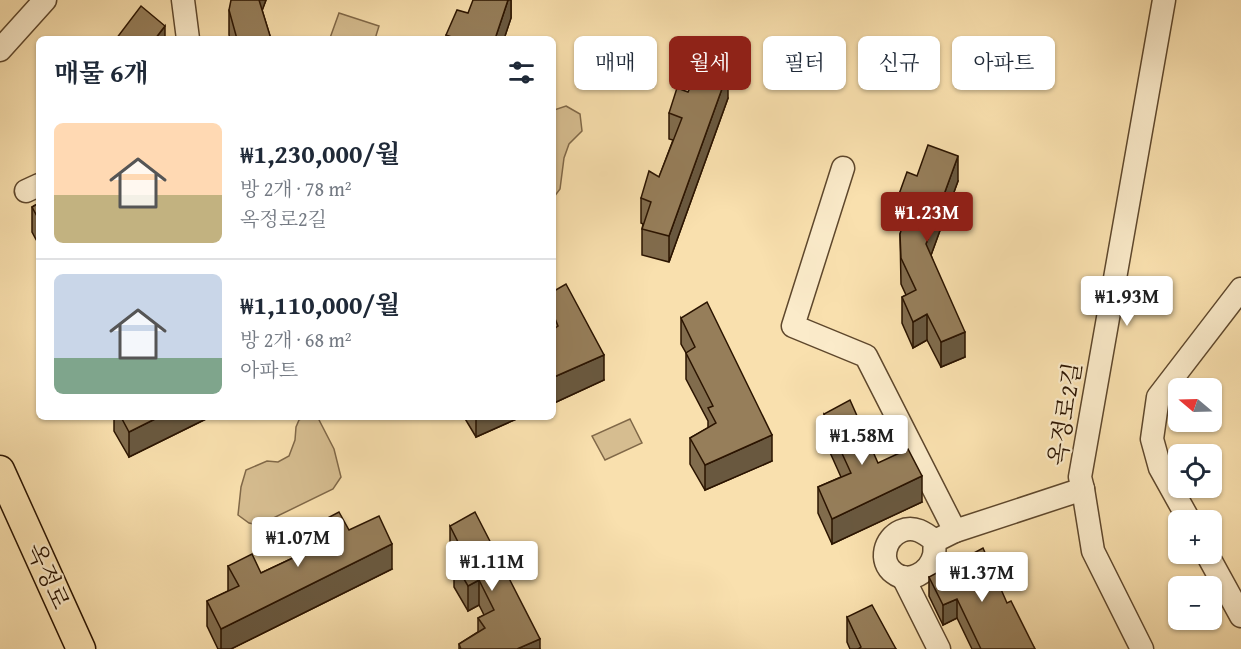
<!DOCTYPE html>
<html lang="ko">
<head>
<meta charset="utf-8">
<style>
  body { margin:0; font-family:"Gentium Book Plus","Noto Serif KR",serif; background:#f6f6f7; color:#1f2937; height:100vh; display:flex; flex-direction:column; font-size:22px; white-space:nowrap }
  * { box-sizing:border-box; margin:0 }
  p { font-size:20px; color:#747a83 }
  .icon { flex:none; width:33px; height:33px; fill:none; stroke:currentColor; stroke-width:2; stroke-linecap:round; stroke-linejoin:round }
  .map { position:relative; flex:1; overflow:hidden }
  .drawer { position:absolute; left:36px; top:36px; width:520px; height:384px; display:flex; flex-direction:column; background:#fff; border-radius:9px; box-shadow:0 2px 4px #0004 }
  .drawer>* { flex:none }
  .top-card { position:absolute; left:574px; top:36px; width:570px; height:54px; display:flex; gap:12px }
  .needle { width:39px; rotate:289deg }
  .fabs { position:absolute; left:1168px; top:378px; display:grid; gap:12px }
  .fabs a { display:grid; place-items:center; width:54px; height:54px; border-radius:9px; background:#fff; box-shadow:0 2px 4px #0004; font-size:30px }
  .price { position:absolute; translate:-50% -51px; padding:0 14px; border-radius:6px; background:#fff; color:#222; font-size:20px; line-height:39px; filter:drop-shadow(0 2px 3px #0008) }
  .price::after { content:''; position:absolute; left:50%; top:36px; width:18px; height:14px; margin-left:-9px; background:inherit; clip-path:polygon(0 0,100% 0,50% 100%) }
  .price.selected { background:#8f2418; color:#fff }
  ul { padding:0; list-style:none }
  li { display:flex; align-items:center; gap:18px; height:150px; padding:0 18px }
  li+li { border-top:2px solid #e0e1e3 }
  li span { display:grid; place-items:center; flex:none; width:168px; height:120px; border-radius:9px; color:#555 }
  li>.icon { margin-inline-start:auto }
  span .icon { width:72px; height:72px; fill:#fffc; stroke-width:1 }
  li b { font-size:26px }
  h2 { display:flex; justify-content:space-between; align-items:center; height:72px; padding:0 18px; font-size:26px }
  .chip { padding:0 21px; border-radius:9px; background:#fff; box-shadow:0 2px 4px #0004; font-size:21px; line-height:54px }
  .chip.selected { background:#8f2418; color:#fff }
  .map>svg:first-child { display:block }
</style>
</head>
<body>
<div class="map">
<svg width="1241" height="649" viewBox="0 0 1241 649">
  <rect width="100%" height="100%" fill="#f9e0ae"/>
  <filter id="stains"><feTurbulence type="fractalNoise" baseFrequency=".00333" numOctaves="4"/><feColorMatrix values="0 0 0 0 .2 0 0 0 0 .09 0 0 0 0 .02 0 0 0 .5 -.17"/></filter>
  <radialGradient id="worn" r=".72"><stop offset=".6" stop-color="#630" stop-opacity="0"/><stop offset="1" stop-color="#630" stop-opacity=".3"/></radialGradient>
  <g fill="#d6bd90" stroke="#806848" stroke-width="1.5">
    <path d="M339 13 379 26 375 39H334L330 38Z"/>
    <path d="M566 106 580 114 582 131 569 144 564 158 560 189 554 197V110Z"/>
    <path d="M304 417 318 418 334 449 341 477 333 489 259 525 249 523 238 515 241 487 246 470 267 461 278 462 289 456 295 440 296 427 299 420Z"/>
    <path d="M630 419 642 443 605 460 592 436Z"/>
  </g>
  <g fill="none" stroke-linecap="round" stroke-linejoin="round">
    <defs>
      <g id="minor">
        <path d="M183 0 188 39"/>
        <path d="M0 50 45 0"/>
        <path d="M843 168 793 326 866 356 955 531 1083 489"/>
        <path d="M26 191 39 185"/>
        <path d="M1189 520 1160 468 1152 439 1158 397 1241 289"/>
        <path d="M935 541C925 533 914 525 901 531 885 538 878 561 894 573 909 585 930 572 934 555 935 551 934 545 935 541L955 531"/>
        <path d="M1207 554 1241 616"/>
        <path d="M903 577 939 649"/>
        <path d="M1142 649 1093 551 1083 489 1080 477 1164 0"/>
      </g>
      <path id="major" d="M0 470 81 649"/>
    </defs>
    <use href="#minor" stroke="#5e472c" stroke-width="25"/>
    <use href="#major" stroke="#2b1400" stroke-width="31"/>
    <use href="#minor" stroke="#fbebca" stroke-width="22"/>
    <use href="#major" stroke="#f9e0ae" stroke-width="28"/>
  </g>
  <g fill="#816c4d" stroke="#2b1400" stroke-width="1.5">
    <path d="M266 0 262 10 271 39H230L229 35V10Z"/>
    <path d="M511 0V18L504 39H446V35L468 13Z"/>
    <path d="M688 92 728 98 669 262 642 255V229L643 224 641 223V198L659 177 673 140 669 139V113Z"/>
    <path d="M917 176 958 181 931 255 965 357 941 367 927 340 913 348 902 323V297L906 295 901 284 900 234 903 225 898 223V197Z"/>
    <path d="M39 203V245L32 232V207Z"/>
    <path d="M554 291 604 380 554 403Z"/>
    <path d="M681 318 772 461 705 490 690 464V438L708 428V421L686 379V353L681 344Z"/>
    <path d="M824 414 878 463 922 502 832 544 818 513V487L841 477 824 439Z"/>
    <path d="M114 417H210L129 457 114 431Z"/>
    <path d="M464 417H521L476 437Z"/>
    <path d="M314 525 349 530 392 569 231 649H218L207 626V601L228 591V566L261 573 314 548Z"/>
    <path d="M450 526 540 649H459V644L478 632V618L484 615 479 605 468 611 454 587V562L455 561 450 551Z"/>
    <path d="M929 577 1007 603 1035 649H972L957 618 943 625 929 596Z"/>
    <path d="M847 617 896 649H850L847 642Z"/>
  </g>
  <g fill="#69583f" stroke="#2b1400" stroke-width="1.5">
    <path d="M258 0H266L258 22Z"/>
    <path d="M508 0H511V18L504 39H495Z"/>
    <path d="M165 26V39H155Z"/>
    <path d="M728 72V98L669 262V236Z"/>
    <path d="M958 156V181L926 269V244Z"/>
    <path d="M927 314V340L913 348V322Z"/>
    <path d="M965 332V357L941 367V342Z"/>
    <path d="M604 355V380L554 403V377Z"/>
    <path d="M159 417H210L129 457V432Z"/>
    <path d="M476 417H521L476 437Z"/>
    <path d="M772 435V461L705 490V465Z"/>
    <path d="M922 476V502L832 544V519Z"/>
    <path d="M392 544V569L231 649H221V629Z"/>
    <path d="M479 580V605L468 611V586Z"/>
    <path d="M957 599V618L943 625V605Z"/>
    <path d="M540 639V649H517Z"/>
  </g>
  <g fill="#967e5a" stroke="#2b1400" stroke-width="1.5">
    <path d="M231 0H259L271 39H237L229 10Z"/>
    <path d="M473 0H508L495 39H457L446 35 457 10 468 13Z"/>
    <path d="M141 6 165 26 155 39H116Z"/>
    <path d="M701 64 728 72 669 236 642 229 651 202 641 198 649 171 659 177 682 118 669 113 677 88 688 92Z"/>
    <path d="M928 145 958 156 926 244 965 332 941 342 927 314 913 322 902 297 916 290 901 258 900 234 909 203 898 197 907 172 917 176Z"/>
    <path d="M39 203V220L32 207Z"/>
    <path d="M566 284 604 355 554 377V329L558 326 554 316V291Z"/>
    <path d="M707 302 772 435 705 465 690 438 716 423 708 408 713 406 686 353 695 347 681 318Z"/>
    <path d="M850 400 878 463 908 449 922 476 832 519 818 487 851 473 824 414Z"/>
    <path d="M121 417H159L129 432Z"/>
    <path d="M339 512 349 530 379 516 392 544 221 629 207 601 239 586 228 566 252 554 261 573 323 544 314 525Z"/>
    <path d="M475 512 540 639 517 649H461L459 644 485 628 478 618 494 610 479 580 468 586 454 562 465 556 450 526Z"/>
    <path d="M983 548 1007 603 1011 601 1035 649H981L957 599 943 605 929 577Z"/>
    <path d="M872 605 896 649H858L861 647 847 617Z"/>
  </g>
  <g text-anchor="middle" stroke-width="4.5" stroke-linejoin="round" paint-order="stroke">
    <g font-size="24" fill="#2b1400" stroke="#fbebca">
      <text transform="translate(1065 414) rotate(-81)" y="8">옥정로2길</text>
      <text transform="translate(48 576) rotate(66)" y="8">옥정로</text>
    </g>
  </g>
  <rect width="100%" height="100%" filter="url(#stains)"/>
  <rect width="100%" height="100%" fill="url(#worn)"/>
</svg>
<div class="fabs">
<a><svg class="needle" viewBox="-14 -14 28 28"><path d="M0-13l5 13h-10z" fill="#e53935"/><path d="M0 13l5-13h-10z" fill="#747a83"/></svg></a>
<a><svg class="icon" aria-label="locate" viewBox="0 0 24 24"><circle cx="12" cy="12" r="6"/><path d="M12 2v4M12 18v4M2 12h4M18 12h4"/></svg></a>
<a>+</a>
<a>−</a>
</div>
<b class="price selected" style="left:927px;top:243px">₩1.23M</b>
<b class="price" style="left:1127px;top:327px">₩1.93M</b>
<b class="price" style="left:862px;top:466px">₩1.58M</b>
<b class="price" style="left:298px;top:568px">₩1.07M</b>
<b class="price" style="left:492px;top:592px">₩1.11M</b>
<b class="price" style="left:982px;top:603px">₩1.37M</b>
<div class="top-card">
<a class="chip">매매</a>
<a class="chip selected">월세</a>
<a class="chip">필터</a>
<a class="chip">신규</a>
<a class="chip">아파트</a>
</div>
<section class="drawer">
<h2>매물 6개<svg class="icon" aria-label="filters" viewBox="0 0 24 24"><path d="M4 7h16M4 17h16"/><circle cx="9" cy="7" r="2"/><circle cx="15" cy="17" r="2"/></svg></h2>
<ul>
<li><span style="background:linear-gradient(#ffd9b3 60%,#c2b280 0)"><svg class="icon" aria-label="home" viewBox="0 0 24 24"><path d="M3 11l9-7 9 7M6 9v11h12V9"/></svg></span><div><b>₩1,230,000/월</b><p>방 2개 · 78 m²</p><p>옥정로2길</p></div></li>
<li><span style="background:linear-gradient(#c9d6e8 70%,#7fa58c 0)"><svg class="icon" aria-label="home" viewBox="0 0 24 24"><path d="M3 11l9-7 9 7M6 9v11h12V9"/></svg></span><div><b>₩1,110,000/월</b><p>방 2개 · 68 m²</p><p>아파트</p></div></li>
</ul>
</section>
</div>
</body>
</html>
